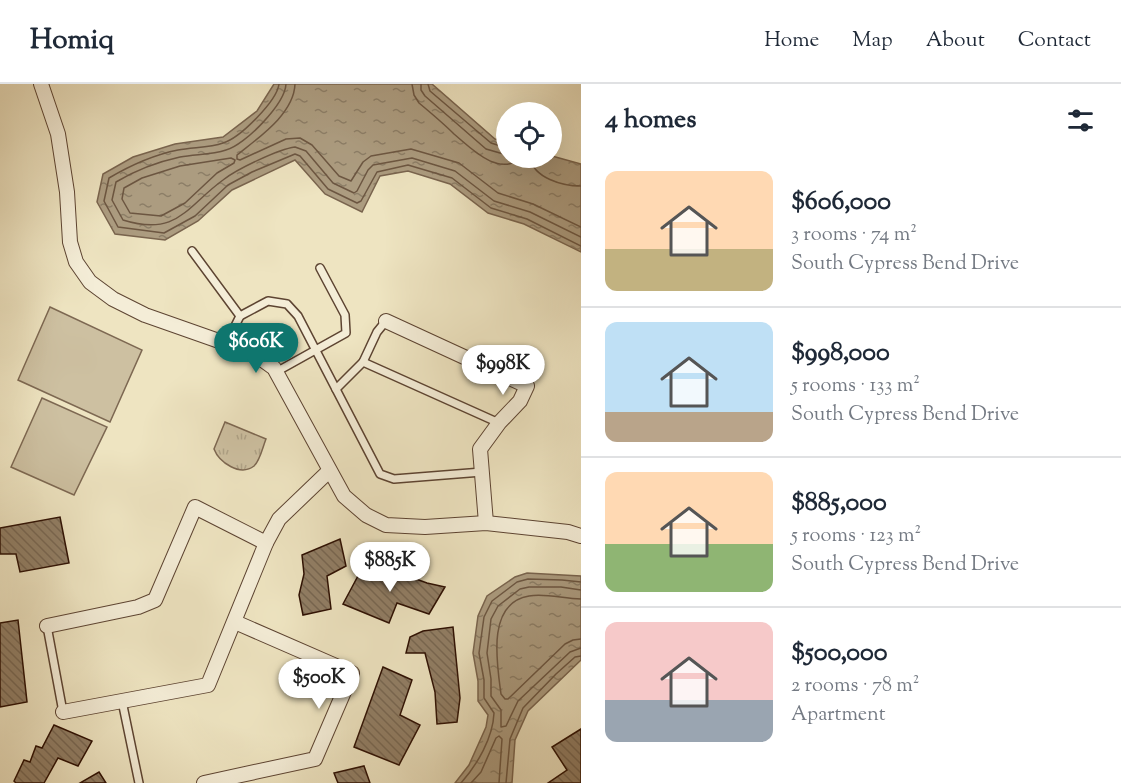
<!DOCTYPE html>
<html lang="en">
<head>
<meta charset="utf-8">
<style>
  body { margin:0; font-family:"Sorts Mill Goudy",serif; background:#f2f2f3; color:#1f2937; height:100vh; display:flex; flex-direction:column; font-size:22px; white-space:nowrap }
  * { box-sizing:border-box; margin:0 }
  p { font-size:20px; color:#747a83 }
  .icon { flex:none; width:33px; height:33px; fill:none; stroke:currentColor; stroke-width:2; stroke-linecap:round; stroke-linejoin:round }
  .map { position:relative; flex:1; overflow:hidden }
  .details { display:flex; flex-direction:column; background:#fff; width:540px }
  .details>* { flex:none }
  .fabs { position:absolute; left:496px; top:18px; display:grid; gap:12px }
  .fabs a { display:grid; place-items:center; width:66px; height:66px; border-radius:50%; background:#fff; box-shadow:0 6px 24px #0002; font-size:30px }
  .price { position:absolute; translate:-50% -51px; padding:0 14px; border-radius:21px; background:#fff; color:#222; font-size:20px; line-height:39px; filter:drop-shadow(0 2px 3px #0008) }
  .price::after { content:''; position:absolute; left:50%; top:36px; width:18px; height:14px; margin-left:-9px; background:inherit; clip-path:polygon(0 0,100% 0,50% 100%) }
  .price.on { background:#0f766e; color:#fff }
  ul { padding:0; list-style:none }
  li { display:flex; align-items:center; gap:18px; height:150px; padding:0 24px }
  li+li { border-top:2px solid #e0e1e3 }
  li span { display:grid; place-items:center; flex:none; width:168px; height:120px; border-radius:12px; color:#555 }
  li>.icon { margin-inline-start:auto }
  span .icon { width:72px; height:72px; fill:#fffc; stroke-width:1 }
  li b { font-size:26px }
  h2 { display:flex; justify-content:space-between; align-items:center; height:72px; padding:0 24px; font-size:26px }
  header { display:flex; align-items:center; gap:36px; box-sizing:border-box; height:84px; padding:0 30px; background:#fff; border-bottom:2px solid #e0e1e3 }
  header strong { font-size:28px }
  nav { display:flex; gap:33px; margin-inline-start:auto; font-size:21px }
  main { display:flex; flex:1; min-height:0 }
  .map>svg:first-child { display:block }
</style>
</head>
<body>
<header>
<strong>Homiq</strong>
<nav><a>Home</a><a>Map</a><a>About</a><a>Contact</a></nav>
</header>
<main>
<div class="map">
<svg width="581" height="699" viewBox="0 0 581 699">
  <defs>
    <pattern id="park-tufts" width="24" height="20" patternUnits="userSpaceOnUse" patternTransform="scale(1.5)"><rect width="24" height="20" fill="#cdc0a1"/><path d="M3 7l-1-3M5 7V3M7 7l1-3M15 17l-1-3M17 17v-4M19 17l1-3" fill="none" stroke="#b0a489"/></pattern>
    <pattern id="water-ripples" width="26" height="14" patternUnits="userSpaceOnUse" patternTransform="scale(1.5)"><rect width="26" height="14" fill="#ac9c80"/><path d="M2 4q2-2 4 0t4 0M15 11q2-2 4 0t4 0" fill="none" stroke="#8c7e67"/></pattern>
    <pattern id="building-back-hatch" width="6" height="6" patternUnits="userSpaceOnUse" patternTransform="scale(1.5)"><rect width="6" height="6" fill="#917e65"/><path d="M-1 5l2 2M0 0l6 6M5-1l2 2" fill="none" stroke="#776651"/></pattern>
  </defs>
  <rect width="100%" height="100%" fill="#eee4c1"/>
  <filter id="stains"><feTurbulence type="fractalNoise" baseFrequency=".00333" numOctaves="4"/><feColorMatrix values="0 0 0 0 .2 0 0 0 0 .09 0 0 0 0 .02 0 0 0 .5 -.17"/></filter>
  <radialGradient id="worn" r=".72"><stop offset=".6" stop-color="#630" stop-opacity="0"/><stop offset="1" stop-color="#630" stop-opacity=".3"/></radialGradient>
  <path fill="url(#park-tufts)" stroke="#7d6852" stroke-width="1.5" d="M225 338 266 355C263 362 260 377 254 382 240 393 219 378 214 365Z"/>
  <g fill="#cdc0a1" stroke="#7d6852" stroke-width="1.5">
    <path d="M50 223 142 266 110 338 18 296Z"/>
    <path d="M42 314 107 343 74 411 11 383Z"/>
  </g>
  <g fill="url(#water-ripples)" stroke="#79644e" stroke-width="1.5">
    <path d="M274 0H432L495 55 507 58V74H552V72L581 80V168L524 140 488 129 450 100 408 87 380 92 362 128 325 110 295 76 232 106 198 137 165 156 115 150 97 118 103 90 133 73 175 60 223 53 257 27Z"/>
    <path d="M527 489 581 492V576L528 627 515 656 512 699H455L469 681 486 643 488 631 478 617V597L473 569 478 532 487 512 515 493Z"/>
  </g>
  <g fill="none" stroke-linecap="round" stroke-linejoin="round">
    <g stroke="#6c5641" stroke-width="1.5">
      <path d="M279 0C277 17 240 54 223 59 209 64 192 63 178 66 153 71 131 81 109 94L104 117 118 143 164 149 195 132 228 101 252 88 295 70 300 72 328 105 357 119 361 117 377 88 408 81 452 94 491 124 527 135 581 162"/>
      <path d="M286 0C285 20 245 61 226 66 211 71 195 70 180 73 157 78 136 86 116 98L112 116 123 136C177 153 186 123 223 96 237 85 279 65 295 63L306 67 333 99 354 109 357 107 368 86 373 81 412 74 455 87 494 117 530 128 581 153"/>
      <path d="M295 0C294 30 258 54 237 71V75L240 76 286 55 300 54 312 61 339 92 351 97 363 78 371 72 411 65 459 79 498 109 533 120 581 143"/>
      <path d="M412 0 414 11 419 19C431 29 443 39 454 50 472 65 498 93 522 74"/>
      <path d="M421 0V6L425 12 486 65 507 71"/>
      <path d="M428 0 430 7 491 59 507 64"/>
      <path d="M231 74 235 76 234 79 217 89 185 119 161 132 130 129 122 115 124 104 142 94 180 82Z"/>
      <path d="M530 74C534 94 562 102 581 102"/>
      <path d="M581 506 561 503H529L520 505 498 522 491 535 487 569 491 595V612L501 626V643L506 642 518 617 570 568 581 564"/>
      <path d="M581 515C564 515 546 509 529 512 486 519 497 580 501 610L505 615H508L565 560 573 556 581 555"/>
      <path d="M461 699C477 681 493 654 494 629L484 614V596L479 569 484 533 492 517 517 498 528 495 562 496 581 498"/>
      <path d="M471 699 481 688 496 654 499 652 502 655 499 699"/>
      <path d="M506 699 510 655 523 624 556 590 575 573 581 572"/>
    </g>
  </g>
  <g fill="url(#building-back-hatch)" stroke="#2d0f02" stroke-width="1.5">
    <path d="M60 433 69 479 20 488 16 470H0V444Z"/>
    <path d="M340 455 346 482 327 492 331 525 303 531 299 511 304 490 302 471Z"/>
    <path d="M366 477 427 499 445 503 429 530 397 519 389 539 343 520Z"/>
    <path d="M18 536 27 618 0 623V539Z"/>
    <path d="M453 543 460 614 457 638 437 640 435 608 425 569H406L410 553 423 547Z"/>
    <path d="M383 583 412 596 400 631 420 641 399 681 354 663Z"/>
    <path d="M54 641 92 657 78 682 58 674 44 699H16L14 697 24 676 30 678 36 662 42 664Z"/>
    <path d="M581 645V699H548L567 686 552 663Z"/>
    <path d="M364 682 370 699H338L334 689Z"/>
    <path d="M99 688 106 699H80Z"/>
  </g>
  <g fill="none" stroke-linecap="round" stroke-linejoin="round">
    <defs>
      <g id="lane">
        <path d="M192 167 240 232"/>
        <path d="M226 260 240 232 268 217 287 220 298 232 380 390 394 395 482 388"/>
        <path d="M363 278 499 339"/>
        <path d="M276 288 346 249 345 231 320 184"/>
        <path d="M336 305 363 278 377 248 386 237"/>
        <path d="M47 542 63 628"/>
        <path d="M122 617 139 699"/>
      </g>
      <g id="street">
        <path d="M41 0 58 50 67 108 70 158 76 178 90 198 113 215 145 231 253 269 274 284 344 412 366 431 386 441 425 443 486 439 568 448 581 452"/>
        <path d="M386 237 527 302 520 317 499 339 480 365 486 439"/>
        <path d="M47 542 138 523 155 516 195 423 266 459"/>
        <path d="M63 628 208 601 266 459 279 435 329 387"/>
        <path d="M204 699 315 675 352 589 235 538"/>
      </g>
    </defs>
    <use href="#lane" stroke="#5d4432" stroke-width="10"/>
    <use href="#street" stroke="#5d4432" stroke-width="16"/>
    <use href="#lane" stroke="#f4edd7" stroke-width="7"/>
    <use href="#street" stroke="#f4edd7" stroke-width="14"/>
  </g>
  <rect width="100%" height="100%" filter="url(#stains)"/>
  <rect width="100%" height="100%" fill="url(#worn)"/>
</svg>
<div class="fabs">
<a><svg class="icon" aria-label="locate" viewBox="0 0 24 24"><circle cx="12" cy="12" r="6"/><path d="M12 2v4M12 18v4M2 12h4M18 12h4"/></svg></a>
</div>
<b class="price on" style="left:256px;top:290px">$606K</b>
<b class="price" style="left:503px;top:312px">$998K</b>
<b class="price" style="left:390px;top:509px">$885K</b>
<b class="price" style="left:319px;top:626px">$500K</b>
</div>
<section class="details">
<h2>4 homes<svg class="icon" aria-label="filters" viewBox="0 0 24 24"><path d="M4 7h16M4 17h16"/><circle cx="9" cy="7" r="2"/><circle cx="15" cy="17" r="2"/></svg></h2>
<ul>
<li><span style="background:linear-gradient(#ffd9b3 65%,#c2b280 0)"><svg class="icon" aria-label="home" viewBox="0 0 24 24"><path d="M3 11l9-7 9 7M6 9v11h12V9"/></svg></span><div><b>$606,000</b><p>3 rooms · 74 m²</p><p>South Cypress Bend Drive</p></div></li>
<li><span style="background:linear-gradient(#bfe0f5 75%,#b9a48a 0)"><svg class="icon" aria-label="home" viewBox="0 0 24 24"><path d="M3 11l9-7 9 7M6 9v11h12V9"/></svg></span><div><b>$998,000</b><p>5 rooms · 133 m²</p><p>South Cypress Bend Drive</p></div></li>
<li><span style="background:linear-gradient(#ffd9b3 60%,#8fb573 0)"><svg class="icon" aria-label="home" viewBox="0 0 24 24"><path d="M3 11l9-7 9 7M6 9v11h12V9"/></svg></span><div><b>$885,000</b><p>5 rooms · 123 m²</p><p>South Cypress Bend Drive</p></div></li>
<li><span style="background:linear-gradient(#f6c9c9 65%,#9aa5b1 0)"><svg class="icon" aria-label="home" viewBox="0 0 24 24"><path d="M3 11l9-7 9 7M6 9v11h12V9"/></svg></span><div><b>$500,000</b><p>2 rooms · 78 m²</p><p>Apartment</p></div></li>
</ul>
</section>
</main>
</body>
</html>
